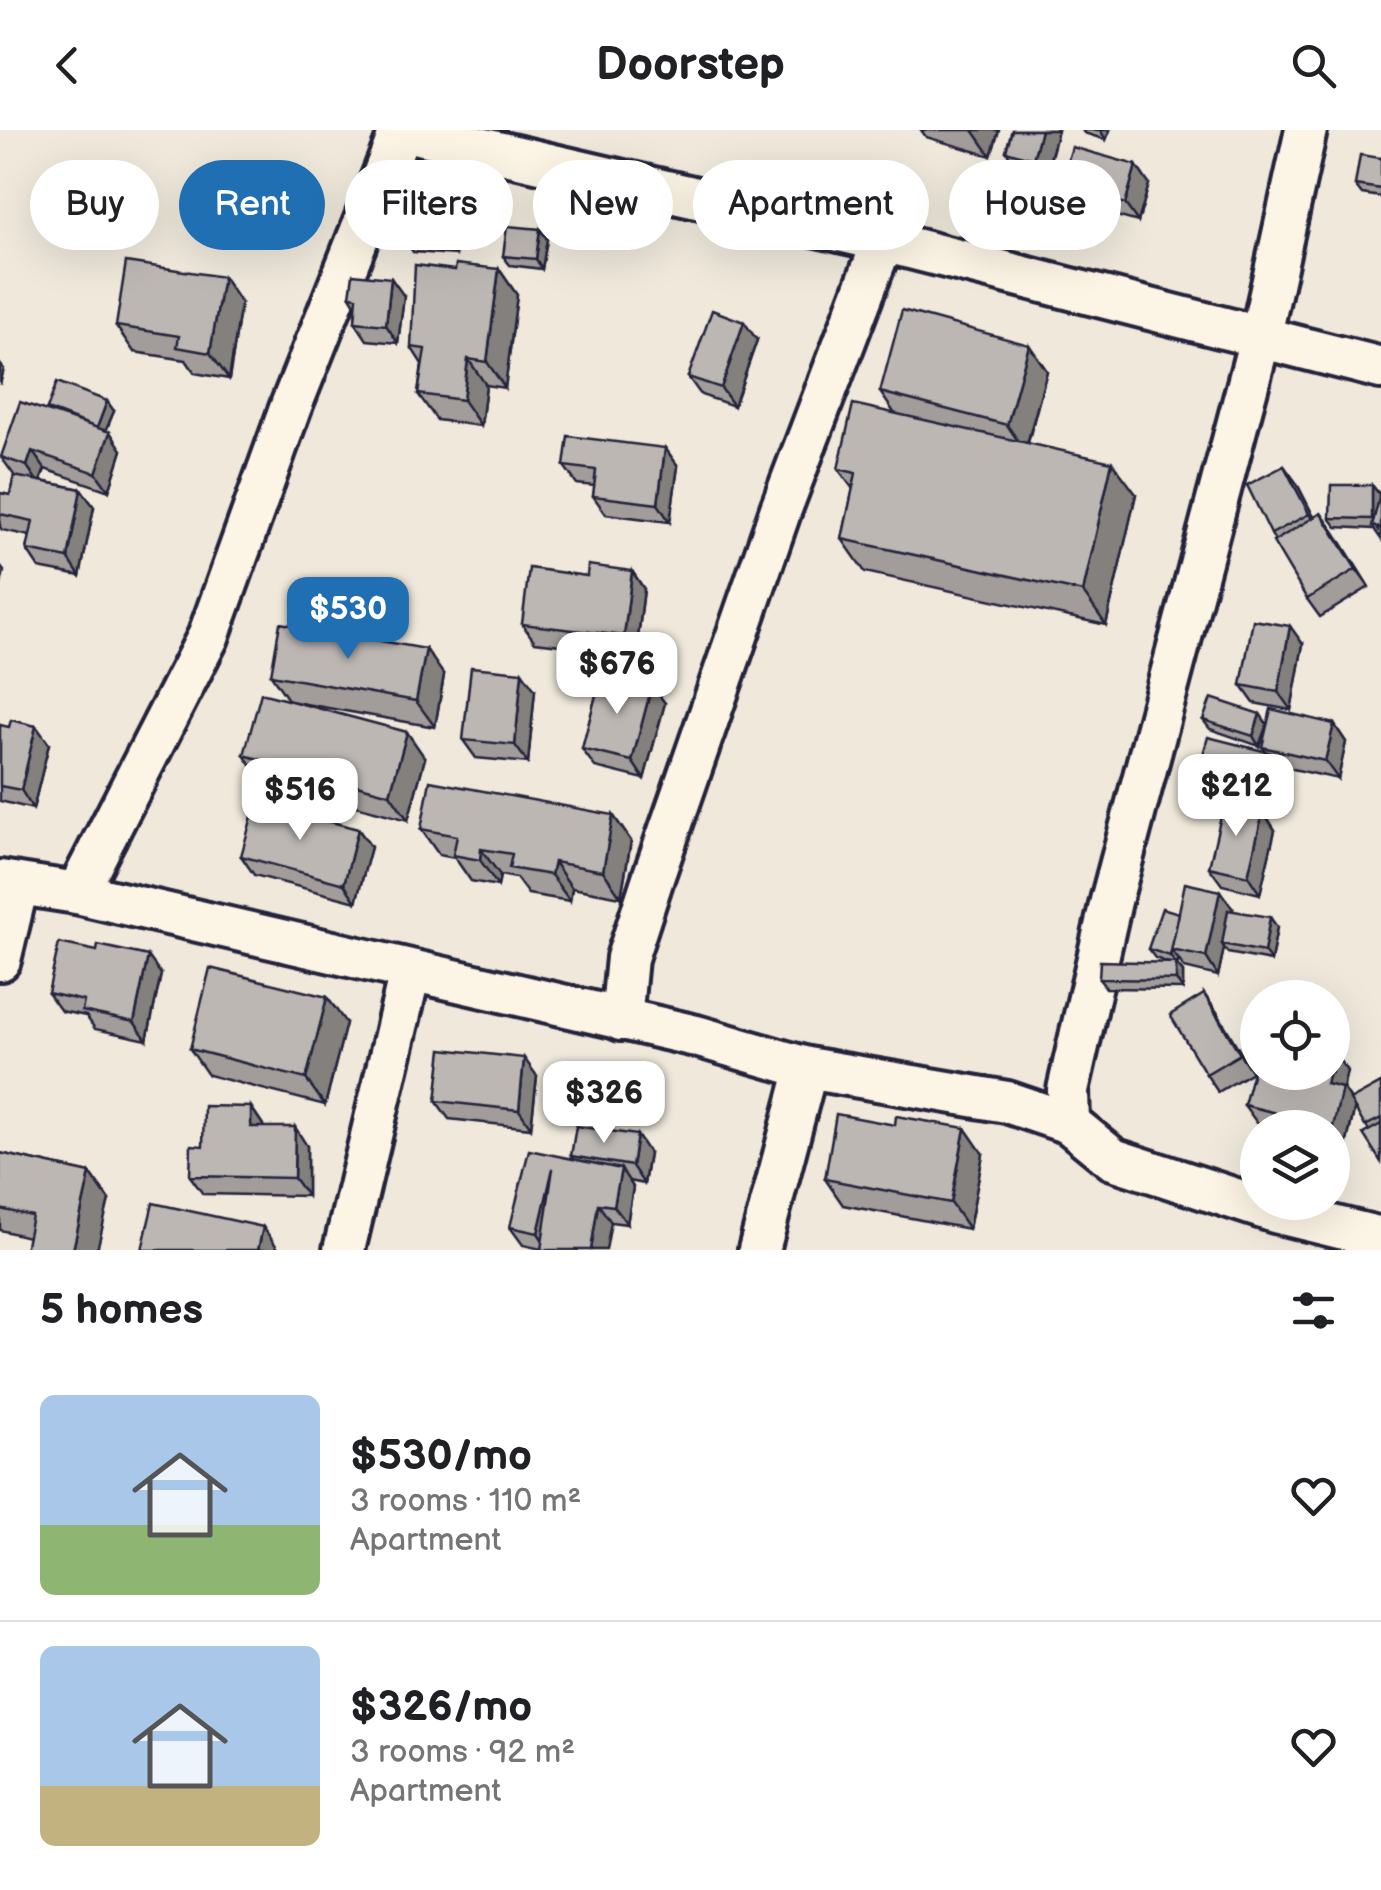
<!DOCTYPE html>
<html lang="en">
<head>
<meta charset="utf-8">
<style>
  body { margin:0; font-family:"Balsamiq Sans",sans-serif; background:#f6f6f6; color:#202124; height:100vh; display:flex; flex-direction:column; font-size:38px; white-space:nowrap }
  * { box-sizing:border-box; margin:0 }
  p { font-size:32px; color:#757577 }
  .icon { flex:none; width:55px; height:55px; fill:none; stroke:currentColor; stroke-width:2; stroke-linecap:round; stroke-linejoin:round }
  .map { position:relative; height:1120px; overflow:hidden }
  .details { display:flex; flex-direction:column; background:#fff; flex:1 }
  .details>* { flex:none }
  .guide { position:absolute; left:30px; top:30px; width:1322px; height:90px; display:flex; gap:20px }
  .fabs { position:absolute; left:1240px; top:850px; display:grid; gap:20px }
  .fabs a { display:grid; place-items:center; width:110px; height:110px; border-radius:50%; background:#fff; box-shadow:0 10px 40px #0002; font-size:50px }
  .price { position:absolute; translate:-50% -85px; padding:0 22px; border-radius:20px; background:#fff; color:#222; font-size:32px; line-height:65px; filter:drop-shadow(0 2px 5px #0008) }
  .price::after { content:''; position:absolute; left:50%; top:60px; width:30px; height:22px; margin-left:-15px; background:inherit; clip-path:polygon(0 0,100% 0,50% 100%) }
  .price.current { background:#1f6fb2; color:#fff }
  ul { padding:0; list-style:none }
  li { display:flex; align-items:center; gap:30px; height:250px; padding:0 40px }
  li+li { border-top:2px solid #e0e0e0 }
  li span { display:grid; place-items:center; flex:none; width:280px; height:200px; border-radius:15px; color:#555 }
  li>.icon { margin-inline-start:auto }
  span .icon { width:120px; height:120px; fill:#fffc; stroke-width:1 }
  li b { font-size:42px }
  h2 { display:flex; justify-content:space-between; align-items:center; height:120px; padding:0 40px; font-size:42px }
  .pill { padding:0 35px; border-radius:45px; background:#fff; box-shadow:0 10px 40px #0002; font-size:35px; line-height:90px }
  .pill.current { background:#1f6fb2; color:#fff }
  header { display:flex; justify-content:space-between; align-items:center; height:130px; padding:0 40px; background:#fff; font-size:45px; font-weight:600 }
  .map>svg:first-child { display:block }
</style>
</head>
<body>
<header><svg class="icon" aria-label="back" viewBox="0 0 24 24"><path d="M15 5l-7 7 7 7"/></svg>Doorstep<svg class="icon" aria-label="search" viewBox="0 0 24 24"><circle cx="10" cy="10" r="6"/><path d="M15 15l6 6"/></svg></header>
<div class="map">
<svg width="1381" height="1120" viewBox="0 0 1381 1120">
  <rect width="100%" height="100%" fill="#efe8db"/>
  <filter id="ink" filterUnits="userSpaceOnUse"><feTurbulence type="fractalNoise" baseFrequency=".01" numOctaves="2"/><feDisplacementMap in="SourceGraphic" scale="20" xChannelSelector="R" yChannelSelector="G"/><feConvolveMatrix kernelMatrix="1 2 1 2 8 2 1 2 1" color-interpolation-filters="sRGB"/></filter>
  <g filter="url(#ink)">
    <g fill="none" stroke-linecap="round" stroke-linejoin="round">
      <defs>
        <g id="minor">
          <path d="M402 0 883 111 1381 238"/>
          <path d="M0 751 77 763 696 906 807 938 1007 972 1069 993 1113 1029 1275 1082 1381 1108"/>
          <path d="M77 763 208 507 291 276 401 0"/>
          <path d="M0 830 18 755"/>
          <path d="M621 890 627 828 654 745 781 379 883 111"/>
          <path d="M1069 993 1068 960 1111 771 1261 205 1306 0"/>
          <path d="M344 1120 410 842"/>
          <path d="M759 1120 807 938"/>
        </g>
      </defs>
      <use href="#minor" stroke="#22223b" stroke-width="48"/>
      <use href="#minor" stroke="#fcf5e5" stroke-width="40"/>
    </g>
    <g fill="#a29d9a" stroke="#22223b" stroke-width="2.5">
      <path d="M921 0H999L991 26 926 7Z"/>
      <path d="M1012 0H1058L1046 46 1149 54 1138 92 1073 74 1067 66 1066 75 1050 73 1043 64 1045 47 1019 40 1006 21Z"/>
      <path d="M1082 0H1110L1106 10 1084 3Z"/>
      <path d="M1381 28V67L1362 64 1355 55Z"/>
      <path d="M451 89 458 98 456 125 413 122 407 113Z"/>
      <path d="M540 99 547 109 542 139 510 135 503 126Z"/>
      <path d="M499 139 517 165 505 258 486 255 481 296 437 290 418 264 422 234 411 217 455 140Z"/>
      <path d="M350 166H404L398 213 367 210 355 192 356 176Z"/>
      <path d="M241 173 229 249 195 243 186 230 134 222 116 196Z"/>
      <path d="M757 210 734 276 701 265 688 247Z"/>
      <path d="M1029 215 1047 241 1028 313 1136 364 1106 495 865 442 842 409 853 359 838 339 895 284 880 262Z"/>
      <path d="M48 281H114L106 301 122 320 109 361 45 339 41 351 81 359 94 377 80 446 39 438 27 420 30 406 2 400 0 397V363L10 365 14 345 1 327Z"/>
      <path d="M665 318 678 336 670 392 606 384 593 366 595 356 577 354 564 336Z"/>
      <path d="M1284 336 1297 354 1314 387 1334 401 1369 457 1320 487 1307 469 1271 404Z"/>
      <path d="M1372 355 1379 364 1378 371 1381 361V409L1374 399 1337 397 1330 388Z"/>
      <path d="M632 441 644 459 636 524 535 512 522 494 587 446Z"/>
      <path d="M1303 514 1291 580 1254 573 1241 555Z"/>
      <path d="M603 534 610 544 665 573 644 649 595 637 582 619 597 562 568 557 561 548Z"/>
      <path d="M271 545H444L435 597 289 571Z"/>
      <path d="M535 560 528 633 476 628 463 610Z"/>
      <path d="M1260 584 1267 594 1259 616 1210 599 1203 590Z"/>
      <path d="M1334 594 1346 612 1338 649 1284 637 1288 642 1278 679 1211 660 1198 642 1266 622 1262 617Z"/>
      <path d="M0 595 49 614 33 679 0 671Z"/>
      <path d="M244 625 425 628 408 690 262 651Z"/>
      <path d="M1263 681 1275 700 1260 764 1222 755 1209 737Z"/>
      <path d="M613 685 631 711 621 767 572 758 570 771 528 764 516 748 500 745 498 756 471 751 455 728 439 725 421 699Z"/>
      <path d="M358 699 371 717 356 772 254 745 241 726Z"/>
      <path d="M1233 779 1232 781 1277 797 1271 831 1228 823 1224 818 1218 846 1184 838 1179 830 1177 835 1183 842V859L1106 858 1099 849 1169 833 1155 828 1148 819 1179 783Z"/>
      <path d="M161 844 147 910 95 899 86 886 61 881 48 863Z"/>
      <path d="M1204 864 1252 942 1218 962 1206 944Z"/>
      <path d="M346 893 325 975 208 945 190 919Z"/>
      <path d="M1334 923 1347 941 1343 958 1351 970 1381 953V1032L1369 1001 1355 977 1346 1016 1332 1012V998H1273L1257 993 1244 975Z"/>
      <path d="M537 946 531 998 449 989 436 971Z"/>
      <path d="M251 977 263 995V997L307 1016V1066L203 1064 190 1046 203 1016Z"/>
      <path d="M0 1023 90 1043 109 1070 28 1107 0 1100Z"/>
      <path d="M649 1023 644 1054 629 1051 633 1057 627 1094 611 1092 541 1119 523 1115 510 1097 574 1030 571 1026Z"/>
      <path d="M983 1024 969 1099 843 1075 825 1049Z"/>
    </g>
    <g fill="#84807d" stroke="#22223b" stroke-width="2.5">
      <path d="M973 0H999L991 26Z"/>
      <path d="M1041 0H1058L1045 47 1033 29Z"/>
      <path d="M1100 0H1110L1106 10Z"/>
      <path d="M1136 35 1149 54 1138 92 1125 74Z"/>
      <path d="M1061 56 1067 66 1066 75 1060 66Z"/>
      <path d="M451 89 458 98 456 125 449 116Z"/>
      <path d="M540 99 547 109 542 139 536 129Z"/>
      <path d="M499 139 517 165 505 258 487 232Z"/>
      <path d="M223 147 241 173 229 249 210 223Z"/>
      <path d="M391 148 404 166 398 213 386 195Z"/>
      <path d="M744 192 757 210 734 276 721 258Z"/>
      <path d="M1029 215 1047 241 1025 321 1007 295Z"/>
      <path d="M468 229 486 255 481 296 463 270Z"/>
      <path d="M0 234 4 239 0 255Z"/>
      <path d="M107 271 114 281 103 307 97 298Z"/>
      <path d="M110 302 122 320 109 361 96 343Z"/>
      <path d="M665 318 678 336 670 392 658 374Z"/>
      <path d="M32 321 45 339 39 354 27 336Z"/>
      <path d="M1112 332 1136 364 1106 495 1083 462Z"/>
      <path d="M1284 336 1297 354 1322 403 1309 384Z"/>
      <path d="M1372 355 1379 364 1378 399 1372 389Z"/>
      <path d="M81 359 94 377 80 446 68 428Z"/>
      <path d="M1321 383 1334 401 1369 457 1356 439Z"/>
      <path d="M0 436 4 441 0 459Z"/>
      <path d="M632 441 644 459 636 524 624 506Z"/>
      <path d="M1290 496 1303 514 1291 580 1278 562Z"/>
      <path d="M426 519 444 545 435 597 416 571Z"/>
      <path d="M522 542 535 560 528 633 515 615Z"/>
      <path d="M652 555 665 573 644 649 632 631Z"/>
      <path d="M1260 584 1267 594 1259 616 1253 606Z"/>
      <path d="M1334 594 1346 612 1338 649 1325 631Z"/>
      <path d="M36 596 49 614 33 679 21 660Z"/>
      <path d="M407 602 425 628 408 690 390 664Z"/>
      <path d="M1275 624 1288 642 1278 679 1265 661Z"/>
      <path d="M1263 681 1275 700 1260 764 1248 746Z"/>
      <path d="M613 685 631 711 621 767 603 741Z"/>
      <path d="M358 699 371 717 356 772 344 754Z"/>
      <path d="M481 719 500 745 498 756 480 730Z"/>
      <path d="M554 732 572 758 570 771 551 745Z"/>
      <path d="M1220 761 1233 779 1225 815 1222 814 1224 818 1218 846 1206 827Z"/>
      <path d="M1270 787 1277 797 1271 831 1264 822Z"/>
      <path d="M1172 821 1179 830 1177 835 1183 842V859L1176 850V834L1170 826Z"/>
      <path d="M148 826 161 844 147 910 134 892Z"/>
      <path d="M1204 864 1217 882 1252 942 1240 924Z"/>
      <path d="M327 867 346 893 325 975 306 949Z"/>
      <path d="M1334 923 1347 941 1343 958 1355 976 1346 1016 1333 997 1326 954 1329 942H1332Z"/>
      <path d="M524 928 537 946 531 998 519 980Z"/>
      <path d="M251 977 263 995V1015L251 997Z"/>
      <path d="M295 997 307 1016V1066L294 1048Z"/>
      <path d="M965 998 983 1024 969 1099 951 1073Z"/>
      <path d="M637 1005 649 1023 644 1054 632 1036Z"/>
      <path d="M553 1038 549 1120 538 1103Z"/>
      <path d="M621 1039 633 1057 627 1094 614 1076Z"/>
      <path d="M90 1043 109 1070 97 1120H73Z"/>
      <path d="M598 1074 611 1092 606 1120H591Z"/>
      <path d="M263 1097 279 1120H258Z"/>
    </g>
    <g fill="#bcb7b3" stroke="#22223b" stroke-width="2.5">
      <path d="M1012 0H1041L1033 29 1006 21Z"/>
      <path d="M1072 17 1136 35 1125 74 1060 56Z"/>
      <path d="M1360 25 1381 28V59L1355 55Z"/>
      <path d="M1045 46 1062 47 1060 66 1043 64Z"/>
      <path d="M409 86 451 89 449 116 407 113Z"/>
      <path d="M507 96 540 99 536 129 503 126Z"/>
      <path d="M126 132 223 147 210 223 177 217 179 206 116 196Z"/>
      <path d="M456 134 499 139 487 232 468 229 463 270 418 264 425 219 411 217 415 135 455 140Z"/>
      <path d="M353 144 391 148 386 195 355 192 357 167 350 166Z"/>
      <path d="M712 180 744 192 721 258 688 247Z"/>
      <path d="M902 180 1029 215 1007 295 880 262Z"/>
      <path d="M57 252 107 271 97 298 47 279Z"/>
      <path d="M20 272 110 302 96 343 32 321 27 336 1 327Z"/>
      <path d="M853 274 1112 332 1083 462 842 409 856 343 838 339Z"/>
      <path d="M568 306 665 318 658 374 593 366 596 340 564 336Z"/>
      <path d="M1284 336 1309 384 1271 404 1247 355Z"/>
      <path d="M14 346 81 359 68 428 27 420 33 391 0 384V363L10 365Z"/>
      <path d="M1331 355H1372V389L1330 388Z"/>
      <path d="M1381 361V398L1372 396Z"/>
      <path d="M1321 383 1356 439 1307 469 1273 412Z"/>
      <path d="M588 435 632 441 624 506 522 494 529 438 587 446Z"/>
      <path d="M1253 490 1290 496 1278 562 1241 555Z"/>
      <path d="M280 493 426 519 416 571 271 545Z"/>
      <path d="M565 528 603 534 599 554 561 548Z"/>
      <path d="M471 537 522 542 515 615 463 610Z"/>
      <path d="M602 542 652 555 632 631 582 619Z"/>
      <path d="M261 563 407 602 390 664 244 625Z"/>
      <path d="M1211 568 1260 584 1253 606 1203 590Z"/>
      <path d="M1271 579 1334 594 1325 631 1262 617Z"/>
      <path d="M11 590 36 596 21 660 0 656V595L9 597Z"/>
      <path d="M1208 607 1275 624 1265 661 1198 642Z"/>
      <path d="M430 651 613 685 603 741 554 732 551 745 509 738 512 724 481 719 480 730 453 725 457 706 421 699Z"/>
      <path d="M256 672 358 699 344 754 241 726Z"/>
      <path d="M1224 673 1263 681 1248 746 1209 737Z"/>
      <path d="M1185 753 1220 761 1206 827 1171 820Z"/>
      <path d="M1162 778 1179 783 1170 826 1148 819Z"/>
      <path d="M1228 780 1270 787 1264 822 1222 814Z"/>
      <path d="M59 813 97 821 98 815 148 826 134 892 82 881 84 871 48 863Z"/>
      <path d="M1100 831 1176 833V850L1099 849Z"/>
      <path d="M210 838 327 867 306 949 190 919Z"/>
      <path d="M1204 864 1240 924 1206 944 1170 885Z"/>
      <path d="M442 919 524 928 519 980 436 971Z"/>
      <path d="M1258 923V942H1329L1326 954 1342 958 1333 997 1244 975Z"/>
      <path d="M1381 953V988L1365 996 1350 970Z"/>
      <path d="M204 976 251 977V997H295L294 1048 190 1046 191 1015 203 1016Z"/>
      <path d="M836 984 895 995 896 986 965 998 951 1073 825 1049Z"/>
      <path d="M1381 994V1032L1363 1004Z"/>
      <path d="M576 996 637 1005 632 1036 571 1026Z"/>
      <path d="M529 1020 621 1039 614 1076 598 1074 591 1120H541L553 1038 538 1103 510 1097Z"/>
      <path d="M0 1023 90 1043 73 1120H25L32 1086 0 1079Z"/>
      <path d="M153 1073 263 1097 258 1120H142Z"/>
    </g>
  </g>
</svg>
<div class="fabs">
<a><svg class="icon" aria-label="locate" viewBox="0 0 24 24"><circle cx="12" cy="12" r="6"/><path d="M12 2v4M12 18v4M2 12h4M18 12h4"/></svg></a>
<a><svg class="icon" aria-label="layers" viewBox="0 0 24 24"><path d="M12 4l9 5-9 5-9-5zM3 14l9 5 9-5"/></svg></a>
</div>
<b class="price current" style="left:348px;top:532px">$530</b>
<b class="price" style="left:617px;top:587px">$676</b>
<b class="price" style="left:1236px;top:709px">$212</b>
<b class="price" style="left:300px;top:713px">$516</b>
<b class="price" style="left:604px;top:1016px">$326</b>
<div class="guide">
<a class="pill">Buy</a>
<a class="pill current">Rent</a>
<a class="pill">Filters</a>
<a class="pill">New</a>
<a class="pill">Apartment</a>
<a class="pill">House</a>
</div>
</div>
<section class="details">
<h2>5 homes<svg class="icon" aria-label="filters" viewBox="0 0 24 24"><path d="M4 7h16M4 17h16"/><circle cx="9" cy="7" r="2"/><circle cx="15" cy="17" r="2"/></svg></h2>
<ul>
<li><span style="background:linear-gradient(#a9c7e8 65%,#8fb573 0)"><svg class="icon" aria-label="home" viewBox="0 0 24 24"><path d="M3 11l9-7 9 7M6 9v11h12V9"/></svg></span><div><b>$530/mo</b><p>3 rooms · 110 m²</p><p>Apartment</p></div><svg class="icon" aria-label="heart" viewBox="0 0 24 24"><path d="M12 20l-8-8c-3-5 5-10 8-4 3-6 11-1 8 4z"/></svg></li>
<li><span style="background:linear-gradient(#a9c7e8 70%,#c2b280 0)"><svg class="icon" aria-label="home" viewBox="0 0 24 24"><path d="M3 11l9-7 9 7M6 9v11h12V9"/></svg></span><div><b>$326/mo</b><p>3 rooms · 92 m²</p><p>Apartment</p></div><svg class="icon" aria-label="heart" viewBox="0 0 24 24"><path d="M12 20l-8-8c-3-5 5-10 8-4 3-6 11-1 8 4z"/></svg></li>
</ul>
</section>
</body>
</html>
